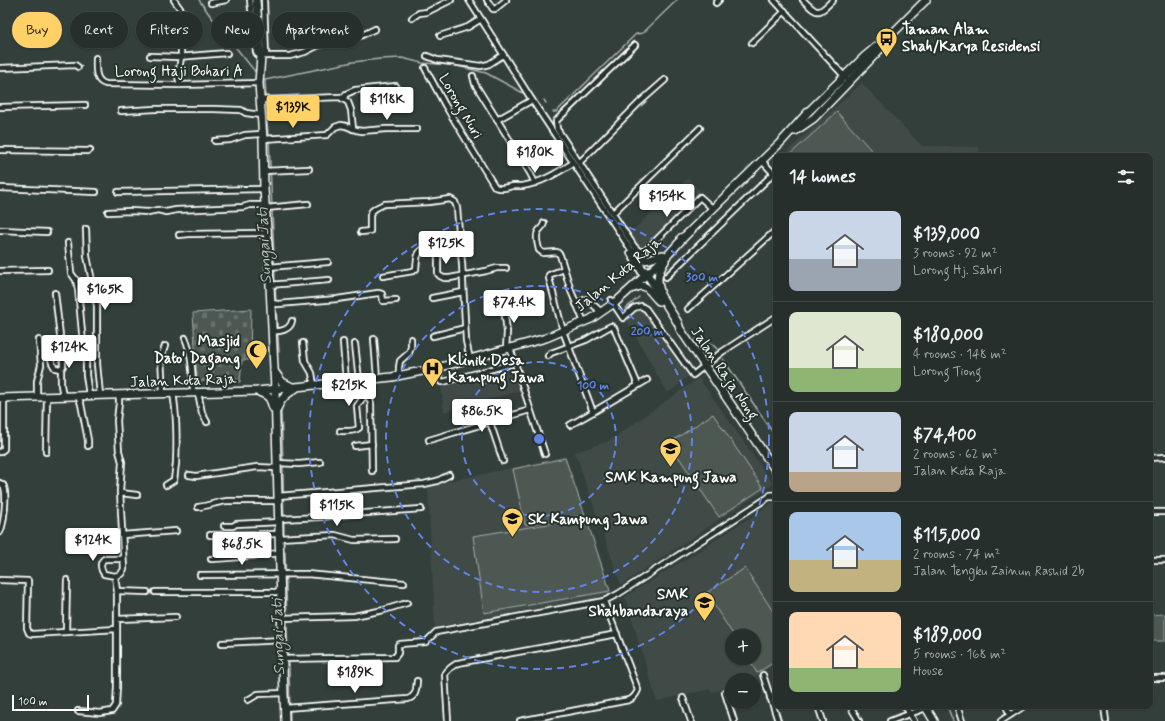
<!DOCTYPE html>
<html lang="en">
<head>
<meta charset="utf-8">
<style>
  body { margin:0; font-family:Mynerve,sans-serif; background:#323b38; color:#f1f3f6; height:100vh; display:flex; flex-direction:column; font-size:15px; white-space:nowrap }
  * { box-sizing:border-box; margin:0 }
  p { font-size:13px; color:#a4a9a9 }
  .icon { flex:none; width:22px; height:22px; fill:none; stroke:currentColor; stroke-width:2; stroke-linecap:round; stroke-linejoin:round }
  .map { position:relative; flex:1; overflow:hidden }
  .details { position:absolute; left:773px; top:153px; width:380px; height:556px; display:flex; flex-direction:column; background:#262f2c; border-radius:8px; box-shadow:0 1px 3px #0004,0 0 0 1px #424a48 }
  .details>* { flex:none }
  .hud { position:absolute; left:12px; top:12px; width:380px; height:36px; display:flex; gap:8px }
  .fabs { position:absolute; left:725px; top:629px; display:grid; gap:8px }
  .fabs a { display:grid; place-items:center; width:36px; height:36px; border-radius:50%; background:#262f2c; box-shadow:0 1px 3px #0004,0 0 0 1px #424a48; font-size:20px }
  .scale { position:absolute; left:12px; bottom:10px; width:77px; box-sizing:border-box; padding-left:4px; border:2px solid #fff; border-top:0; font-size:11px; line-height:14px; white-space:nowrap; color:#fff; -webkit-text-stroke:3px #26332d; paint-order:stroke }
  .price { position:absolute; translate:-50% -34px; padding:0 9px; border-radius:4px; background:#fff; color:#222; font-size:13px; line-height:26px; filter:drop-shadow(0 1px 2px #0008) }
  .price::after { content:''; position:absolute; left:50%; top:24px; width:12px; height:9px; margin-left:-6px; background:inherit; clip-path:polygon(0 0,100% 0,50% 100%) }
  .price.active { background:#ffd166; color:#111 }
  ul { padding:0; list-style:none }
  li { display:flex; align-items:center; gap:12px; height:100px; padding:0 16px }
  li+li { border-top:1px solid #424a48 }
  li span { display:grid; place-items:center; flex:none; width:112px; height:80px; border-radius:8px; color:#555 }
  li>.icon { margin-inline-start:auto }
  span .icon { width:48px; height:48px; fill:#fffc; stroke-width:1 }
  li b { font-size:17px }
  h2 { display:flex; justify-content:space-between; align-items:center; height:48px; padding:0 16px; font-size:17px }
  .chip { padding:0 14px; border-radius:18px; background:#262f2c; box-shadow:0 1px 3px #0004,0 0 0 1px #424a48; font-size:14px; line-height:36px }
  .chip.active { background:#ffd166; color:#111 }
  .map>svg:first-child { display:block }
</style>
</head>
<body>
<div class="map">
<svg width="1165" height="721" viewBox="0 0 1165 721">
  <defs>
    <pattern id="cemetery-stones" width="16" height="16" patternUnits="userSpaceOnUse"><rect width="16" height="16" fill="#4d5853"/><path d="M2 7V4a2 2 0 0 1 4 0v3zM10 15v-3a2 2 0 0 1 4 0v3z" fill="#68716d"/></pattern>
  </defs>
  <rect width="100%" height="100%" fill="#333f3a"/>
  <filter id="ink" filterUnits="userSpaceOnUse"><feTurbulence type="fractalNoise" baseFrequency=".025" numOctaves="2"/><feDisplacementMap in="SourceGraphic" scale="8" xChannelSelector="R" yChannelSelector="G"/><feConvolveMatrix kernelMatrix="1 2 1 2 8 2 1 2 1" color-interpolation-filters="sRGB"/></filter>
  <g filter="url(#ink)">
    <g fill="#404c47" fill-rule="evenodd">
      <path d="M862 83 922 146 979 147 980 156H782Z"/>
      <path d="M688 178 700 191 699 195 645 249H640L638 248 629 234Z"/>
      <path d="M635 310H644L691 374 671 391 667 392 626 319Z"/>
      <path d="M514 365 522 390 444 412 441 385Z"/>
      <path d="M699 378 773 484 621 585 575 452 609 441Z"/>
      <path d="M566 456 612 592 602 597 435 627 428 486Z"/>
      <path d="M774 502 776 505V663L751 680H732V688L711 692 710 689 657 701 625 597 702 549ZM732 636H754V658H732Z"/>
    </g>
    <g fill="#4d5853" stroke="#a6aca9">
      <path d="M837 112 871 150 865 156H788Z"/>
      <path d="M713 414 763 488 719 517 669 443Z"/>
      <path d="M565 458 585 515 525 525 513 469Z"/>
      <path d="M586 518 610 591 484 613 473 536Z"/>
      <path d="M745 568 776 616V661L757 673 748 658H754V636H734L706 593Z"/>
      <path d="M1165 614V641H1150V615Z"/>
    </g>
    <path fill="url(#cemetery-stones)" stroke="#a6aca9" d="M251 309 250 360H242L240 382 197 381 193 313Z"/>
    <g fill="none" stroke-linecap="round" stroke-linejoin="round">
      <g stroke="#abb0ae" stroke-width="1.5">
        <path d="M199 0 209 14 257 74"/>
        <path d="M265 80 353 62 380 59 402 58 422 63 453 65 486 73 523 93"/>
        <path d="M265 80 266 98"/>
        <path d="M544 100 546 103"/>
        <path d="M266 101 268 136"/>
        <path d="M553 112H556L636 34 643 33 677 0"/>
        <path d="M269 140 276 302"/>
        <path d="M276 306 279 352"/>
        <path d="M625 309 639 297"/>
        <path d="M696 339 712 344 717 349"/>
        <path d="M723 359 776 437"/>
        <path d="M281 411 283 461"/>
        <path d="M283 465 284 535"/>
        <path d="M285 552 288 657"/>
        <path d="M289 661 290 721"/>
        <path d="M947 706 953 721"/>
      </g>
      <defs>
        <g id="street">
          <path d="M174 0 189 21 190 26 181 40V57L178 77 180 85"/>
          <path d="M250 0 256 52 257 54 261 56H290L305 52 319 45 328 43 337 44 356 38 375 29"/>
          <path d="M264 0 266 56"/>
          <path d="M469 0 532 100 645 271"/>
          <path d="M487 0 493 9H495L506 0"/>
          <path d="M774 0 846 78"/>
          <path d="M803 0C818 15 818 15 833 0"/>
          <path d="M211 3 226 0"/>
          <path d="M716 3 719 0"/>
          <path d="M412 18 419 13 427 12 451 0"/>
          <path d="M440 36 468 27 481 19"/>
          <path d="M752 43 785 11"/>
          <path d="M635 45 559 118 556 121 557 129 634 246 639 251H645L700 197 712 208"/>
          <path d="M150 56 178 57 227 53"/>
          <path d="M427 56 437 60 481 66 489 64 503 55"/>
          <path d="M96 58C96 67 94 81 106 84L180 85 259 83"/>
          <path d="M0 68 75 65 78 67"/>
          <path d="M425 68 445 105 495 187C501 190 507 187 513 186 516 186 519 186 522 186 541 183 557 173 573 163"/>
          <path d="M473 76 475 84 530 173 535 183"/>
          <path d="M343 99 346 94 355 90 396 86C400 94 398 98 394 106"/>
          <path d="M260 100 340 97 348 102 351 110 353 129"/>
          <path d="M0 107 85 105"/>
          <path d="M121 111 155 109H214L241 110 246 113 261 115"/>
          <path d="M497 120 532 100"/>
          <path d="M263 139 327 135 335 127 341 125 346 126 356 130 362 131 386 129H417"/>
          <path d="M215 141 230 140 245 135 262 134"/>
          <path d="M0 150 88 151 90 150"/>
          <path d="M762 161 776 176"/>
          <path d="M579 163 639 103 665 80"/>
          <path d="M263 171 309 169"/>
          <path d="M0 188 96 192"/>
          <path d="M118 192 264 189"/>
          <path d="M266 208 308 204"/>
          <path d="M108 212 130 211 148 212 158 210 166 212 176 210 243 207 250 205H266"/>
          <path d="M613 213 700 128"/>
          <path d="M544 223C543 228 540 228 538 232 535 237 538 244 539 250L543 253 557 252 560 255 571 291 584 322"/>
          <path d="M86 229 87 256 97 306V364L100 395"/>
          <path d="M0 230 47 232"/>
          <path d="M361 232 370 231V215L372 211 376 208 384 204 429 202 450 199 455 202 457 208 460 244 462 263 466 341 470 359"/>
          <path d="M179 235 189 234 267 233"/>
          <path d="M68 243 71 273 76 280 78 289 83 343 86 353V375L89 395"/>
          <path d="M438 246V274L440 276 444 278H450L486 271 497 268H506"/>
          <path d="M630 253 642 274"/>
          <path d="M269 267 328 262"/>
          <path d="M564 269 549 275V278L563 331 593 412"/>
          <path d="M0 271 48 270"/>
          <path d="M383 276 413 271 416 269C417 260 416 252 425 248L460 244"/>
          <path d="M666 277 774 173"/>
          <path d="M269 285 329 280"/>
          <path d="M55 293 63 361V366L61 369"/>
          <path d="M432 298 463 292"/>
          <path d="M503 300 507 332 506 349"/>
          <path d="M611 300 623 318 634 308 641 306 646 309 693 375 722 352 776 317"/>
          <path d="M270 303 278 304 337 299 378 293 382 294 383 301 396 300"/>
          <path d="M576 304 584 300 587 299 599 310"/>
          <path d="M688 309 776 230"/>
          <path d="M272 331C280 332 290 330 292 321"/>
          <path d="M433 336 465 328"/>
          <path d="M185 338C192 353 193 376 193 393"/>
          <path d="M374 339 377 378"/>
          <path d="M343 342 346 382"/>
          <path d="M303 343 305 361 312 373 314 385"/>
          <path d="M355 344 359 380"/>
          <path d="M510 348 545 454"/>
          <path d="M49 350 52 363 55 368 61 369V385L63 396"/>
          <path d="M548 356 551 353 586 340 607 328 611 326 614 328 638 385"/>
          <path d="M437 368 441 382H443L515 363"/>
          <path d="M399 375V367L400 361 409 353 411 347V339"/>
          <path d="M198 392 202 413 207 422"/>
          <path d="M163 393 161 358 165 346"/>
          <path d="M365 395 370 399 371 404 372 471"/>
          <path d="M78 396 81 404 88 440V446"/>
          <path d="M37 397V381L41 365 39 340"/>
          <path d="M490 422 503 461"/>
          <path d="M570 425 593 412 647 380"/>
          <path d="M340 431C346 431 354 432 359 428L357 406 365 395 362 380"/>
          <path d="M429 440 530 410"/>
          <path d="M355 446 372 444"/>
          <path d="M0 452 4 449V398"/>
          <path d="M46 452 47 397"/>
          <path d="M1150 458 1165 457"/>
          <path d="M277 463 299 464 320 462"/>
          <path d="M189 475 196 476 257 467 277 468"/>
          <path d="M0 483C3 485 3 484 4 487 7 496 4 524 0 532"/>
          <path d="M166 485 174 480C175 474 175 469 176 464 177 441 177 416 173 393"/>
          <path d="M120 493 137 495"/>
          <path d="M278 496 424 484 437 481 449 475"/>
          <path d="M198 507C208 506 217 502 227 501H278"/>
          <path d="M1150 512H1165"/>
          <path d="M279 519 322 517 338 515 421 509"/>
          <path d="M224 526H233L236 524 279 522"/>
          <path d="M122 535 176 531"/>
          <path d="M210 535 279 534"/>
          <path d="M279 538 335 535 354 540 395 539"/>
          <path d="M211 559C234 558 257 555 280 553"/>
          <path d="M1150 560H1165"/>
          <path d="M200 575 307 574 404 583"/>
          <path d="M115 576 104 574C101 570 99 563 104 559H123"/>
          <path d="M0 580 28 581 27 628 29 633 32 634 117 629V687L116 705 112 711 100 713 78 711"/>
          <path d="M117 591 147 592"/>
          <path d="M155 592H281"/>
          <path d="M281 618 354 616 384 610 407 603"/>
          <path d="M117 619 176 617"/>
          <path d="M117 629V591L115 576 121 574 124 569 120 491 122 462 119 451 117 421 119 403V395"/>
          <path d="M66 632 67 580"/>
          <path d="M222 643 282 640"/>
          <path d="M283 659 395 657 398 653V645L400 644 426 642 436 632 604 601 618 594 772 495"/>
          <path d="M763 675 778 721"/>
          <path d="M1154 678H1165"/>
          <path d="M725 693 734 721"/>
          <path d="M683 698 691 721"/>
          <path d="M770 698 776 694"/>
          <path d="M248 700 258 694 284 693"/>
          <path d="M818 706 823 721"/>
          <path d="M850 706 859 721"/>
          <path d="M905 706 914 721"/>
          <path d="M957 706 962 721"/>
          <path d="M1006 706 1010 715"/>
          <path d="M1104 706 1106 721"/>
          <path d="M285 708 408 699C417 696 416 689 417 681"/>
          <path d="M448 721 445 674C449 668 452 666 458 663L617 634"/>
          <path d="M520 721 629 700C634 698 636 695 638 690L604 601"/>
          <path d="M890 721 926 708"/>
          <path d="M1001 721 1024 706"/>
        </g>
        <g id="secondary">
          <path d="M256 0 261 56 259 83 263 139 264 189 268 244 275 389 282 640 285 721"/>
          <path d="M795 131 814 118 868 62 881 48"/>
          <path d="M681 238 685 236 782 141 808 112 864 57 895 31 926 0"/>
          <path d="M633 252C648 266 648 257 663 255"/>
          <path d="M645 271 678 323 680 329 776 471"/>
          <path d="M634 288C647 281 650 293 659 301"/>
          <path d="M660 291C656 278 658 273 665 261"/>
          <path d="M274 371 282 382 292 387"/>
          <path d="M259 392C269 396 270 397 273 408"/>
          <path d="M0 398 257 391 392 377 437 368 546 338 591 319 617 301 667 256 685 236"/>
          <path d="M277 409C280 399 287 394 296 388"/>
          <path d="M771 496H776"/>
          <path d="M925 706 934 721"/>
        </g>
      </defs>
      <use href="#street" stroke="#fff" stroke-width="8"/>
      <use href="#secondary" stroke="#fff" stroke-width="10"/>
      <use href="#street" stroke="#26332d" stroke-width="4.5"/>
      <use href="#secondary" stroke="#26332d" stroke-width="7"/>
    </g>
  </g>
  <g fill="none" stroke="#6183e4" stroke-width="2" stroke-dasharray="7 5">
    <circle cx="539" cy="439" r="77"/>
    <circle cx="539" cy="439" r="153"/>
    <circle cx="539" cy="439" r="230"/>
  </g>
  <defs>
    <symbol id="bus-pin" viewBox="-11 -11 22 30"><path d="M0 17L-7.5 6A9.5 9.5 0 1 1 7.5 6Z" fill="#ffd166" stroke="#26332d"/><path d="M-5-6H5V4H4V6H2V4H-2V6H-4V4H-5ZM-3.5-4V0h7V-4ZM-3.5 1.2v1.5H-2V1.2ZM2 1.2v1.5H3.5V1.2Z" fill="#111"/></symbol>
    <symbol id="mosque-pin" viewBox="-11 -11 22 30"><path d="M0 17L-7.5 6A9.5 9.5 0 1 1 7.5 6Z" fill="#ffd166" stroke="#26332d"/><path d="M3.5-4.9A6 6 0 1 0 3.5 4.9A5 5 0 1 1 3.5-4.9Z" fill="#111"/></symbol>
    <symbol id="hospital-pin" viewBox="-11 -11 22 30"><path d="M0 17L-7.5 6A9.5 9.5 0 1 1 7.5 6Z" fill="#ffd166" stroke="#26332d"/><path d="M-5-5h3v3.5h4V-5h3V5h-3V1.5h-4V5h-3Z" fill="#111"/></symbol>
    <symbol id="school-pin" viewBox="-11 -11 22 30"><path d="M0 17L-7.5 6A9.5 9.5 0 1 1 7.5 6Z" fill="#ffd166" stroke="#26332d"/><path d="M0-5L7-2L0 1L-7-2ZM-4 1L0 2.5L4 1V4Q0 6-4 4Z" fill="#111"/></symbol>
  </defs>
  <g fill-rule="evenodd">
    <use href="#bus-pin" x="874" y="26" width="25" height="34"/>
    <use href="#mosque-pin" x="244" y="338" width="25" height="34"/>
    <use href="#hospital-pin" x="420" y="356" width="25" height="34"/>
    <use href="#school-pin" x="658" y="436" width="25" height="34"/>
    <use href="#school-pin" x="500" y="506" width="25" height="34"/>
    <use href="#school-pin" x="692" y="590" width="25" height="34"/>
  </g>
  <g text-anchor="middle" stroke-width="4" stroke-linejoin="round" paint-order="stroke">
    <g font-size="15" font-weight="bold" fill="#fff" stroke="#26332d" text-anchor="start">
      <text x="902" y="34">Taman Alam<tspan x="902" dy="17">Shah/Karya Residensi</tspan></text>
      <text x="240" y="346" text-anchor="end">Masjid<tspan x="240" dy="17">Dato' Dagang</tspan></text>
      <text x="448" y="365">Klinik Desa<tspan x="448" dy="17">Kampung Jawa</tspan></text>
      <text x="671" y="482" text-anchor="middle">SMK Kampung Jawa</text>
      <text x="528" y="524">SK Kampung Jawa</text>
      <text x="688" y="599" text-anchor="end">SMK<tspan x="688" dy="17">Shahbandaraya</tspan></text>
    </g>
    <g font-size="15" fill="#fff" stroke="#26332d">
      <text x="179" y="76">Lorong Haji Bohari A</text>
      <text transform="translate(461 106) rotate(60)" y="5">Lorong Nuri</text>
      <text transform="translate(618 274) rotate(-40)" y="5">Jalan Kota Raja</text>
      <text transform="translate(725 373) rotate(56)" y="5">Jalan Raja Nong</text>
      <text transform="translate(183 380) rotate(-2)" y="5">Jalan Kota Raja</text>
    </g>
    <g font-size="16" font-style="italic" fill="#b9bdbc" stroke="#26332d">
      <text transform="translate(263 246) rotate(-93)" y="6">Sungai Jati</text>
      <text transform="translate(277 637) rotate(-92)" y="6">Sungai Jati</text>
    </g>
  </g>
  <circle cx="539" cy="439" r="6" fill="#6183e4" stroke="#26332d" stroke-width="2"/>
  <g font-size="12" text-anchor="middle" font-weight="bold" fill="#6183e4" stroke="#26332d" stroke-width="4" stroke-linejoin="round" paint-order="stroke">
    <text x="702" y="281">300 m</text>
    <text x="647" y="335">200 m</text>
    <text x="593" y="389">100 m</text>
  </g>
</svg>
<div class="fabs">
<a>+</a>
<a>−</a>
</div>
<div class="scale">100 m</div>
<b class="price" style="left:387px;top:121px">$118K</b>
<b class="price active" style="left:293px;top:129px">$139K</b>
<b class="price" style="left:535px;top:174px">$180K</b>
<b class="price" style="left:667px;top:218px">$154K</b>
<b class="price" style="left:446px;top:265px">$125K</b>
<b class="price" style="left:105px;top:311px">$165K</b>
<b class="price" style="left:514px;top:324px">$74.4K</b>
<b class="price" style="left:69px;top:369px">$124K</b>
<b class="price" style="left:349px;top:407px">$215K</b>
<b class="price" style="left:482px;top:433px">$86.5K</b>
<b class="price" style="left:337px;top:527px">$115K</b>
<b class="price" style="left:93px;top:562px">$124K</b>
<b class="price" style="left:242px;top:566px">$68.5K</b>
<b class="price" style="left:355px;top:694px">$189K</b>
<div class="hud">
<a class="chip active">Buy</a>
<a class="chip">Rent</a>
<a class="chip">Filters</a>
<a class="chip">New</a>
<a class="chip">Apartment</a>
</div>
<section class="details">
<h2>14 homes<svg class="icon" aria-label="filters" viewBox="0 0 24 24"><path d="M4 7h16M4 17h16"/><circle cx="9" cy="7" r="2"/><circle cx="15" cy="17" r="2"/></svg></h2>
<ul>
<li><span style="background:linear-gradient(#c9d6e8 60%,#9aa5b1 0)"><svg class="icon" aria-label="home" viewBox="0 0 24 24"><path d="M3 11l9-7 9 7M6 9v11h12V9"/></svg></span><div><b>$139,000</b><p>3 rooms · 92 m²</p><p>Lorong Hj. Sahri</p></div></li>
<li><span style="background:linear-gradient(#dfe7d0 70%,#8fb573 0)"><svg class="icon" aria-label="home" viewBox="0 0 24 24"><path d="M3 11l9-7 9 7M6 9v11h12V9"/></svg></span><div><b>$180,000</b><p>4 rooms · 148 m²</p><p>Lorong Tiong</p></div></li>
<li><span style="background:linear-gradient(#c9d6e8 75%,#b9a48a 0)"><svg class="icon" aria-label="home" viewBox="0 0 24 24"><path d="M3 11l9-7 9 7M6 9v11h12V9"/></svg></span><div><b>$74,400</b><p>2 rooms · 62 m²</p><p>Jalan Kota Raja</p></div></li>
<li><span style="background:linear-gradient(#a9c7e8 60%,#c2b280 0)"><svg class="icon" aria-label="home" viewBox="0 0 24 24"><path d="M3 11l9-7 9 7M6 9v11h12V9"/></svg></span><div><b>$115,000</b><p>2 rooms · 74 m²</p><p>Jalan Tengku Zainun Rashid 2b</p></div></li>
<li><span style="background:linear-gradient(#ffd9b3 70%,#8fb573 0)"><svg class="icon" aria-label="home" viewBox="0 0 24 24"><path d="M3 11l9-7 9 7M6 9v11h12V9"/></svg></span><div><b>$189,000</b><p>5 rooms · 168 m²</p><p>House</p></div></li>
</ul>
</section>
</div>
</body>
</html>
